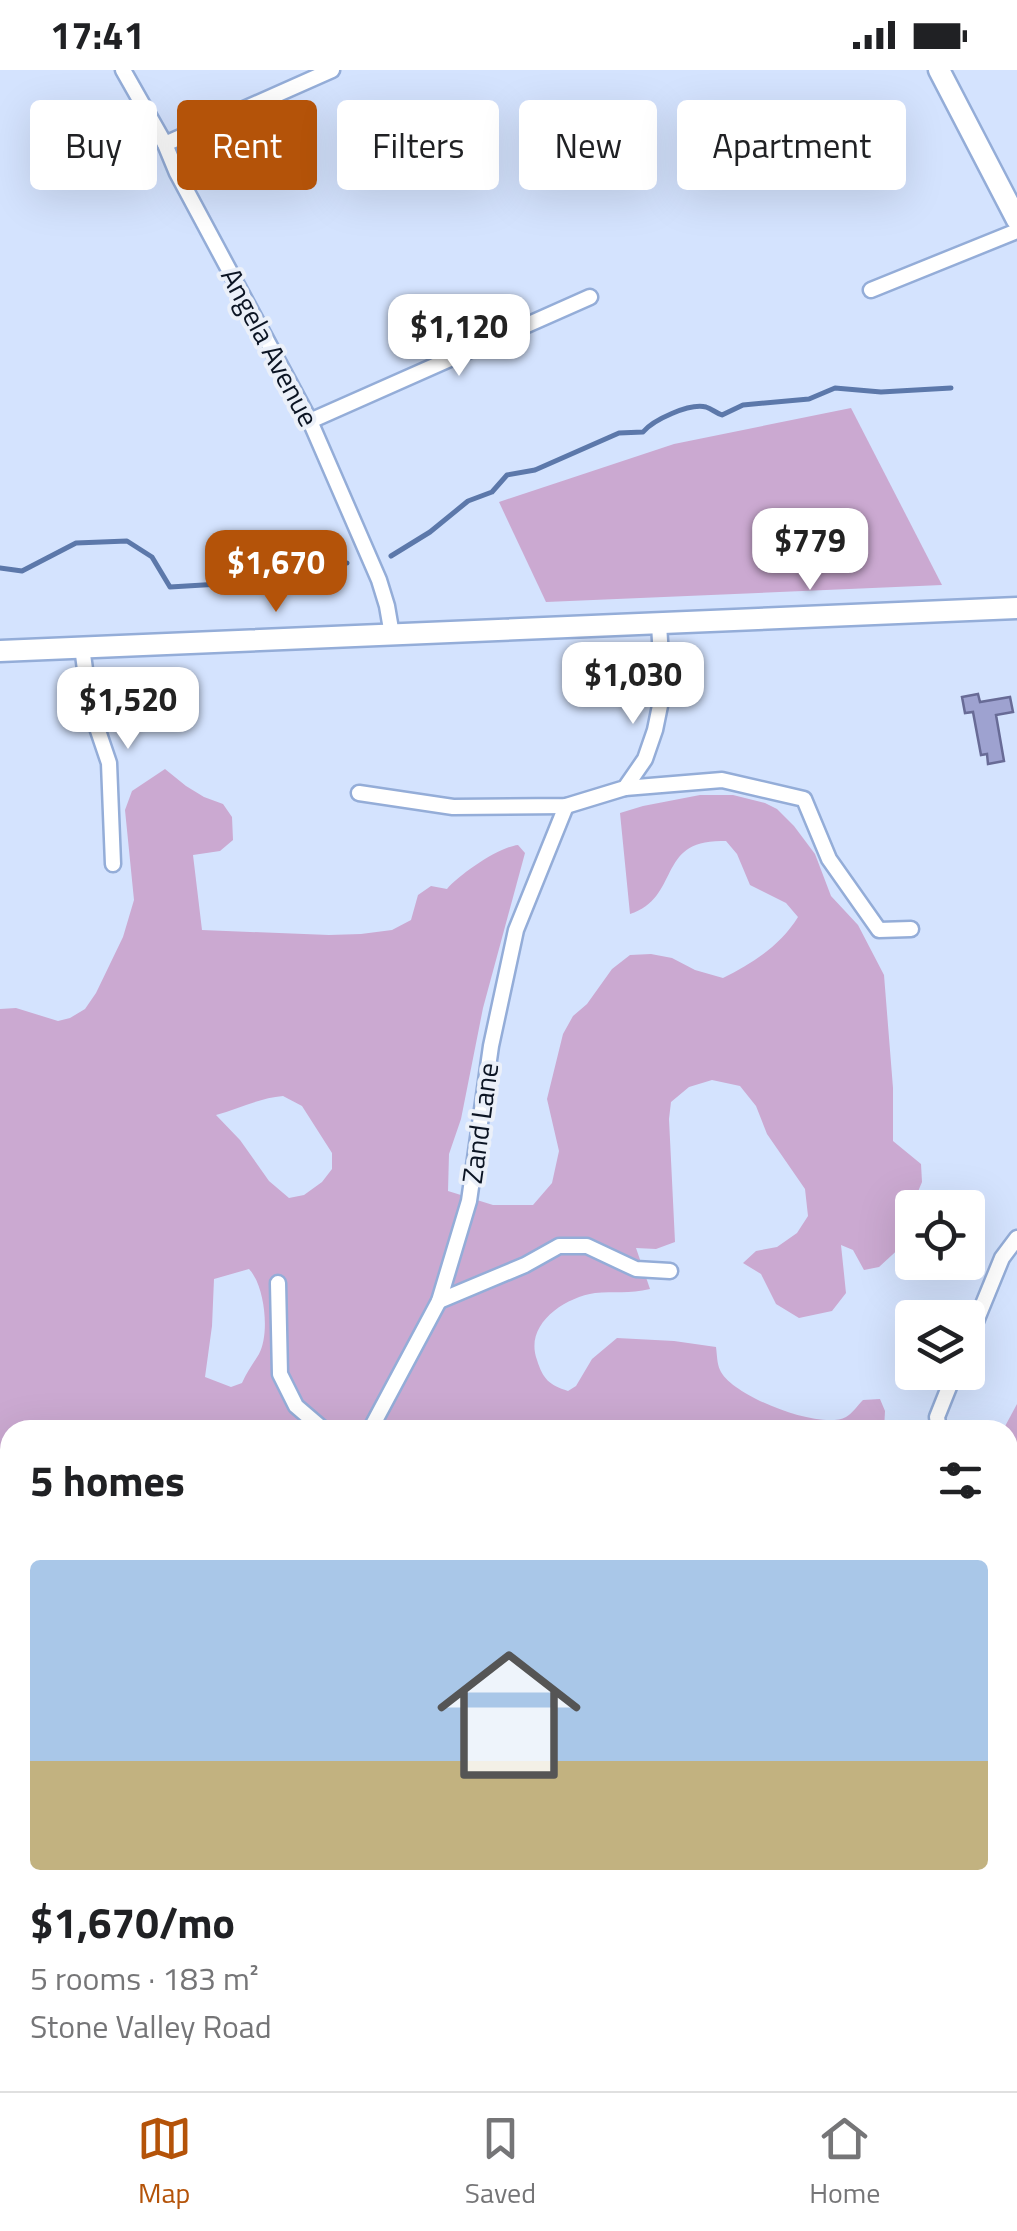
<!DOCTYPE html>
<html lang="en">
<head>
<meta charset="utf-8">
<style>
  body { margin:0; font-family:"Titillium Web",sans-serif; background:#f2f2f2; color:#202124; height:100vh; display:flex; flex-direction:column; font-size:38px; white-space:nowrap }
  * { box-sizing:border-box; margin:0 }
  p { font-size:32px; color:#757577 }
  .icon { flex:none; width:55px; height:55px; fill:none; stroke:currentColor; stroke-width:2; stroke-linecap:round; stroke-linejoin:round }
  .map { position:relative; flex:1; overflow:hidden }
  .drawer { position:absolute; left:0px; top:1350px; width:1018px; height:672px; display:flex; flex-direction:column; background:#fff; border-radius:30px 30px 0 0; box-shadow:0 10px 40px #0002 }
  .drawer>* { flex:none }
  .banner { position:absolute; left:30px; top:30px; width:958px; height:90px; display:flex; gap:20px }
  .buttons { position:absolute; left:895px; top:1120px; display:grid; gap:20px }
  .buttons a { display:grid; place-items:center; width:90px; height:90px; border-radius:10px; background:#fff; box-shadow:0 10px 40px #0002; font-size:50px }
  .price { position:absolute; translate:-50% -85px; padding:0 22px; border-radius:20px; background:#fff; color:#222; font-size:32px; line-height:65px; filter:drop-shadow(0 2px 5px #0008) }
  .price::after { content:''; position:absolute; left:50%; top:60px; width:30px; height:22px; margin-left:-15px; background:inherit; clip-path:polygon(0 0,100% 0,50% 100%) }
  .price.active { background:#b45309; color:#fff }
  ul { padding:0; list-style:none }
  li { display:grid; align-content:center; gap:20px; height:530px; padding:0 30px }
  li+li { border-top:2px solid #e0e0e0 }
  li span { display:grid; place-items:center; height:310px; border-radius:10px; color:#555 }
  li>.icon { margin-inline-start:auto }
  span .icon { width:180px; height:180px; fill:#fffc; stroke-width:1 }
  li b { font-size:42px }
  h2 { display:flex; justify-content:space-between; align-items:center; height:120px; padding:0 30px; font-size:42px }
  .chip { padding:0 35px; border-radius:10px; background:#fff; box-shadow:0 10px 40px #0002; font-size:35px; line-height:90px }
  .chip.active { background:#b45309; color:#fff }
  .status { display:flex; justify-content:space-between; align-items:center; height:70px; padding:0 50px; background:#fff; direction:ltr }
  .status svg { height:28px; fill:currentColor }
  .tab-bar { display:flex; justify-content:space-around; align-items:center; height:140px; border-top:2px solid #e0e0e0; background:#fff; font-size:28px; color:#757577 }
  .tab-bar a { display:grid; justify-items:center; gap:5px }
  .tab-bar .active { color:#b45309 }
  .map>svg:first-child { display:block }
</style>
</head>
<body>
<div class="status"><b>17:41</b><svg viewBox="0 0 49 12"><path d="M0 12V9h3v3zM5 12V6h3v6zM10 12V3h3v9zM15 12V0h3v12zM26 1h20v11H26zM47 4h2v5h-2z"/></svg></div>
<div class="map">
<svg width="1017" height="2021" viewBox="0 0 1017 2021">
  <rect width="100%" height="100%" fill="#d4e3fe"/>
  <g fill="#cba9d1" fill-rule="evenodd">
    <path d="M851 338 942 515 546 532 499 432 674 374Z"/>
    <path d="M165 699 186 716 204 727 223 734 232 747 233 770 220 781 193 785 202 860 329 865 361 864 392 860 411 850 418 825 431 816 447 819C460 804 499 777 518 775L525 783 483 938 461 1049 449 1084 448 1121 493 1135H533L552 1113 559 1081 547 1029 563 964 573 946 587 934 612 899 630 885 651 884 672 888 695 900 723 908C753 893 780 876 798 847L786 833 750 815 737 784 726 771C655 768 682 827 630 844L620 743 643 736 700 725H733L765 733 777 739 794 756 815 784 831 826 858 855 884 905 893 1018V1071L921 1094 922 1112 914 1131 904 1174 879 1197 864 1200 853 1180 841 1175 846 1223 832 1241 799 1248 776 1234 761 1204 743 1193 756 1181 777 1177 797 1163 808 1146 805 1119 767 1064 756 1036 740 1016 712 1010 689 1017 671 1032 669 1049 675 1172 656 1179 636 1178 650 1219C629 1224 614 1221 595 1223 563 1228 524 1255 537 1290 543 1309 549 1315 568 1321L576 1316 592 1289 617 1268 674 1271 716 1277C717 1284 717 1294 720 1300 731 1326 821 1361 846 1347 852 1344 858 1335 863 1330L880 1329 885 1341 884 1360H10V1539L0 1552V939L16 938 58 951 70 948 85 939 96 923 123 867 134 830 125 740 132 721ZM283 1026 302 1036 332 1083V1099L322 1112 304 1125 289 1128 269 1111 240 1070 216 1045C239 1039 259 1028 283 1026ZM249 1199C265 1216 270 1264 259 1284 253 1294 247 1302 242 1313L231 1317 205 1307 212 1256 214 1209Z"/>
    <path d="M1017 1334V1504L1008 1490V1360H1003Z"/>
    <path d="M1008 1595 1017 1598V1995L1008 1984Z"/>
    <path d="M0 1625 10 1635V2012L364 2013 362 2021H0Z"/>
    <path d="M375 2013H454L453 2021H373Z"/>
  </g>
  <g fill="none" stroke-linecap="round" stroke-linejoin="round">
    <g stroke="#5c78aa" stroke-width="5">
      <path d="M391 486 430 462 468 431 492 422 507 405 535 400 619 363 643 362C653 350 689 333 706 337 712 339 716 343 722 345L743 335 809 329 835 318 881 322 951 318"/>
      <path d="M0 498 22 501 76 473 127 471 152 487 170 517 253 512 297 500 316 501 333 492 347 493"/>
    </g>
  </g>
  <path fill="#9ea2d0" stroke="#686b96" stroke-width="2.5" d="M978 624 980 632 1010 627 1013 642 996 645 1004 691 988 694 987 684 981 685 973 642 965 643 962 627Z"/>
  <g fill="none" stroke-linecap="round" stroke-linejoin="round">
    <defs>
      <g id="street">
        <path d="M123 0 165 74 177 103 310 351 379 510 387 536 392 565"/>
        <path d="M165 74 332 0"/>
        <path d="M871 220 1017 161"/>
        <path d="M310 351 590 227"/>
        <path d="M82 577 90 637 109 693 113 794"/>
        <path d="M625 718 722 710 804 729 829 789 879 860 911 859"/>
        <path d="M359 723 453 737 566 736 625 718 645 689 655 660 663 621 659 554"/>
        <path d="M278 1213 280 1304 296 1336 324 1360"/>
        <path d="M439 1231 525 1195 559 1176H587L636 1199 670 1201"/>
        <path d="M968 1271 1002 1188 1017 1168"/>
        <path d="M370 1360 439 1231 469 1131 491 976 516 860 566 736"/>
        <path d="M939 1360 937 1347 955 1302"/>
        <path d="M795 2012 812 2021"/>
        <path d="M649 2021 657 2012"/>
      </g>
      <g id="secondary">
        <path d="M939 0 1017 150"/>
        <path d="M0 581 1017 538"/>
      </g>
    </defs>
    <use href="#street" stroke="#94add8" stroke-width="19"/>
    <use href="#secondary" stroke="#94add8" stroke-width="25"/>
    <path stroke="#758197" stroke-width="2.5" stroke-dasharray="5 5" stroke-linecap="butt" d="M305 2021 307 2012"/>
    <use href="#street" stroke="#fff" stroke-width="14"/>
    <use href="#secondary" stroke="#fff" stroke-width="20"/>
  </g>
  <g text-anchor="middle" stroke-width="8" stroke-linejoin="round" paint-order="stroke">
    <g font-size="28" fill="#0c1524" stroke="#ebf0f9">
      <text transform="translate(270 277) rotate(62)" y="10">Angela Avenue</text>
      <text transform="translate(480 1053) rotate(-82)" y="10">Zand Lane</text>
    </g>
  </g>
</svg>
<div class="buttons">
<a><svg class="icon" aria-label="locate" viewBox="0 0 24 24"><circle cx="12" cy="12" r="6"/><path d="M12 2v4M12 18v4M2 12h4M18 12h4"/></svg></a>
<a><svg class="icon" aria-label="layers" viewBox="0 0 24 24"><path d="M12 4l9 5-9 5-9-5zM3 14l9 5 9-5"/></svg></a>
</div>
<b class="price" style="left:459px;top:309px">$1,120</b>
<b class="price" style="left:810px;top:523px">$779</b>
<b class="price active" style="left:276px;top:545px">$1,670</b>
<b class="price" style="left:633px;top:657px">$1,030</b>
<b class="price" style="left:128px;top:682px">$1,520</b>
<div class="banner">
<a class="chip">Buy</a>
<a class="chip active">Rent</a>
<a class="chip">Filters</a>
<a class="chip">New</a>
<a class="chip">Apartment</a>
</div>
<section class="drawer">
<h2>5 homes<svg class="icon" aria-label="filters" viewBox="0 0 24 24"><path d="M4 7h16M4 17h16"/><circle cx="9" cy="7" r="2"/><circle cx="15" cy="17" r="2"/></svg></h2>
<ul>
<li><span style="background:linear-gradient(#a9c7e8 65%,#c2b280 0)"><svg class="icon" aria-label="home" viewBox="0 0 24 24"><path d="M3 11l9-7 9 7M6 9v11h12V9"/></svg></span><div><b>$1,670/mo</b><p>5 rooms · 183 m²</p><p>Stone Valley Road</p></div></li>
</ul>
</section>
</div>
<nav class="tab-bar">
<a class="active"><svg class="icon" aria-label="map" viewBox="0 0 24 24"><path d="M3 6l6-2 6 2 6-2v14l-6 2-6-2-6 2zM9 4v14M15 6v14"/></svg>Map</a>
<a><svg class="icon" aria-label="saved" viewBox="0 0 24 24"><path d="M7 4h10v16l-5-4-5 4z"/></svg>Saved</a>
<a><svg class="icon" aria-label="home" viewBox="0 0 24 24"><path d="M3 11l9-7 9 7M6 9v11h12V9"/></svg>Home</a>
</nav>
</body>
</html>
